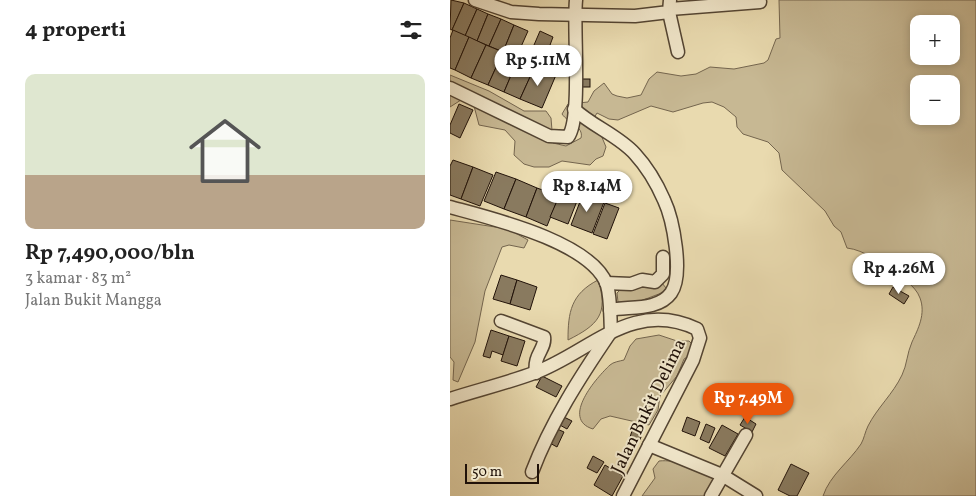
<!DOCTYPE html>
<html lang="id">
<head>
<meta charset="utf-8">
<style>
  body { margin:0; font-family:Vollkorn,serif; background:#f2f2f2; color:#222; height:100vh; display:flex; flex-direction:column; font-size:19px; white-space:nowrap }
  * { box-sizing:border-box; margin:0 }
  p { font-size:16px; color:#767676 }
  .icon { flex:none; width:28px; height:28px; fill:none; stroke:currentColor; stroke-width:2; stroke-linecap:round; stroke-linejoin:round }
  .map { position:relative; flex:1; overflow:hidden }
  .panel { display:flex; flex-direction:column; background:#fff; width:450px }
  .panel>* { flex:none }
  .fabs { position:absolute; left:460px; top:15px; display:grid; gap:10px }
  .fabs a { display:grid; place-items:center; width:50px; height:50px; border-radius:10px; background:#fff; box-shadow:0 2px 8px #0003; font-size:25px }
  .scale { position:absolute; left:15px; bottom:12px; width:74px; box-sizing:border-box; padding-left:5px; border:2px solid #211209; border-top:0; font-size:14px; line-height:18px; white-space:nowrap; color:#211209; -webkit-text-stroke:4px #f1e7cb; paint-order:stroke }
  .price { position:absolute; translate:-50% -42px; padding:0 11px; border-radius:18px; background:#fff; color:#222; font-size:16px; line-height:32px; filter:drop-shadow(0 1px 2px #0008) }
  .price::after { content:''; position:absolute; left:50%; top:30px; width:15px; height:11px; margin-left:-8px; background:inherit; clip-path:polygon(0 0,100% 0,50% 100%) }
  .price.on { background:#ea580c; color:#fff }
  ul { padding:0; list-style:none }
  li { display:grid; align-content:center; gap:10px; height:265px; padding:0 25px }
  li+li { border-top:1px solid #e0e0e0 }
  li span { display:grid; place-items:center; height:155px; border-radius:10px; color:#555 }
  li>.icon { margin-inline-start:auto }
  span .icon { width:90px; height:90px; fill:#fffc; stroke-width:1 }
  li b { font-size:21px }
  h2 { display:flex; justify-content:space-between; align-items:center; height:60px; padding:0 25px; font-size:21px }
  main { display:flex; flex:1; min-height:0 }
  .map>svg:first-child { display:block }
</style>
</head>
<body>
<main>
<section class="panel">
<h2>4 properti<svg class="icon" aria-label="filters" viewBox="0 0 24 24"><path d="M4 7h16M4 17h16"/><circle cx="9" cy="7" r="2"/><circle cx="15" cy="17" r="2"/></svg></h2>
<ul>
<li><span style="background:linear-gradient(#dfe7d0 65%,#b9a48a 0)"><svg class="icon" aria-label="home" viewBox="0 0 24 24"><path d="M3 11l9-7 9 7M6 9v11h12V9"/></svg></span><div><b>Rp 7,490,000/bln</b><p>3 kamar · 83 m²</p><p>Jalan Bukit Mangga</p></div></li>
</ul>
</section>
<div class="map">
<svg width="526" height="496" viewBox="0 0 526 496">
  <rect width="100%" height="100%" fill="#e9daaf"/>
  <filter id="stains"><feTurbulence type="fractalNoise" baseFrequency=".004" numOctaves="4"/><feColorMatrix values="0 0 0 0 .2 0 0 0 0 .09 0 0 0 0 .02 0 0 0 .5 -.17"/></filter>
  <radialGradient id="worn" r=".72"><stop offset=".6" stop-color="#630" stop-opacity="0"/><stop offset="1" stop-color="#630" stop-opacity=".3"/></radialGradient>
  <g fill="#c7b893" stroke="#74654e" fill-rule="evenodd">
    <path d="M329 0H526V496H373C380 475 399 462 411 444 414 439 415 432 418 426 427 408 443 394 452 375 457 365 457 353 462 342 468 329 476 314 470 298 465 284 450 280 447 265 429 264 415 250 397 248L391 232 384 226 375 211 332 170 329 153 318 142 293 134 287 127 286 117 274 107 262 102 253 103 223 112 201 106 168 120 159 119 147 113 144 118 156 147 153 156 146 159 140 165 112 161 99 167H84L74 164 64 155 65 141 55 130 29 125 24 106 11 100 0 107V75L39 91 74 111H96L101 118 103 143 116 146 131 138C134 126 118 123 112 114L118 104 138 102 144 91 154 83 162 94 167 96 177 98 191 95 199 79 207 72 231 76 246 74 260 67 284 69 314 63 318 60 326 39 330 38ZM469 24H501V56H469ZM469 84H501V116H469Z"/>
    <path d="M0 220 58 229 78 240 74 248 59 245 52 247 35 291 25 342 8 382 3 380 4 362 0 357Z"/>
    <path d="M148 280C159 314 148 325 118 340 118 312 121 294 148 280Z"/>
    <path d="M198 283H212L216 288 214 292 188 302H168L167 293 170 290Z"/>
    <path d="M209 335 227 341H239L242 344V354L234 359 227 376 210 396 208 410 199 425 160 416 151 419 143 429C110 419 147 377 160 365 163 362 170 361 174 360L180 346 186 339Z"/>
    <path d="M209 461C226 459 251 468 264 479L257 496H192L205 478 203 469Z"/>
  </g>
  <g fill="#897a5f" stroke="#211209">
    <path d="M1 0 14 3 2 30 0 29Z"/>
    <path d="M14 3 27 9 15 36 2 30Z"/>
    <path d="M27 9 38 14 27 41 15 36Z"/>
    <path d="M38 14 51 19 39 46 27 41Z"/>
    <path d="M51 19 64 25 53 52 39 46Z"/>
    <path d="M64 25 78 31 66 58 53 52Z"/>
    <path d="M3 30 19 37 5 70 0 68V38Z"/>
    <path d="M90 31 103 37 100 45 110 49 101 69 78 59Z"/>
    <path d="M19 37 36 45 21 78 5 70Z"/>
    <path d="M36 45 53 52 38 85 21 78Z"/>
    <path d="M53 52 68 59 54 92 38 85Z"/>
    <path d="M68 59 85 66 70 99 54 92Z"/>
    <path d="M85 66 106 75 92 108 70 99Z"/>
    <rect x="132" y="79" width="8" height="8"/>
    <path d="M9 104 23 110 10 138 0 133V125Z"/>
    <path d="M3 160 23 167 11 199 0 195V166Z"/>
    <path d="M23 167 43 175 30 206 11 199Z"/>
    <path d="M46 172 66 179 54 209 34 201Z"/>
    <path d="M66 179 87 188 76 217 54 209Z"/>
    <path d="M87 188 109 196 97 226 76 217Z"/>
    <path d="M110 194 127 201 118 224 100 217Z"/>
    <path d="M133 194 154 202 142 233 121 225Z"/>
    <path d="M155 203 169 208 157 239 143 234Z"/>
    <path d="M51 275 67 280 60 304 43 299Z"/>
    <path d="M67 280 87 287 80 310 60 304Z"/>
    <path d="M443 287 459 296 454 304 439 294Z"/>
    <path d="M41 330 59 336 53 355 42 351 40 358 33 356Z"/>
    <path d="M59 336 75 341 67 366 51 361Z"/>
    <path d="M92 376 112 386 106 397 86 387Z"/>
    <path d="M112 416 122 421 117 429 108 424Z"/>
    <path d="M237 417 250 422 245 436 232 431Z"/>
    <path d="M295 417 306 424 302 432 290 425Z"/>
    <path d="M256 424 265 428 259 443 250 439Z"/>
    <path d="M272 425 288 434 275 456 259 448Z"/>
    <path d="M105 428 114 432 107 447 98 442Z"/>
    <path d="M183 428 193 431 190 440 180 437Z"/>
    <path d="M143 456 154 462 147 473 137 468Z"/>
    <path d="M341 464 359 473 347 496H340L328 490Z"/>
    <path d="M155 465 173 476 162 496 144 485Z"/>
  </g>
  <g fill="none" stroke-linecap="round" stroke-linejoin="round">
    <defs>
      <g id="minor">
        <path d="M25 0 61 12 89 14 185 16 219 12 220 0"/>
        <path d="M220 9 310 2"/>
        <path d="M219 12 228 52"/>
        <path d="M0 88 99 136 118 137C132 119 123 28 126 0"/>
        <path d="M124 109C142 126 169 136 185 154 197 167 207 184 214 200 223 219 234 275 221 293 208 311 179 306 160 310"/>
        <path d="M0 207C40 218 142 242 157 285 161 299 160 316 161 331"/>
        <path d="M156 283 181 284 192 280 205 282 213 274V257"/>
        <path d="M51 321 94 337C96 349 83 354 86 373"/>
        <path d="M0 399C28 390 57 383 84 373 139 353 182 298 247 329L250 338 243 360 173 496"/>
        <path d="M199 445 272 475 306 496"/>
        <path d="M82 472C101 422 130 377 160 333"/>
        <path d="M261 496 296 435"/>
      </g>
    </defs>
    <use href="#minor" stroke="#534432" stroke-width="15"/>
    <use href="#minor" stroke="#f1e7cb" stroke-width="12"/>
  </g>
  <g text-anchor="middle" stroke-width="4" stroke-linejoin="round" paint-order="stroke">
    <g font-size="18" fill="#211209" stroke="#f1e7cb">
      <text transform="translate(198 406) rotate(-64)" y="6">Jalan Bukit Delima</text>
    </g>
  </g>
  <rect width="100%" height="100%" filter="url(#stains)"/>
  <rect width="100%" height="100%" fill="url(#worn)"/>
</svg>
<div class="fabs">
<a>+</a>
<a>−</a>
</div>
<div class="scale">50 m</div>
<b class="price" style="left:88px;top:87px">Rp 5.11M</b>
<b class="price" style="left:137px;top:213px">Rp 8.14M</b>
<b class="price" style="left:449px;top:295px">Rp 4.26M</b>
<b class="price on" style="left:298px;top:425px">Rp 7.49M</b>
</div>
</main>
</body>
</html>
